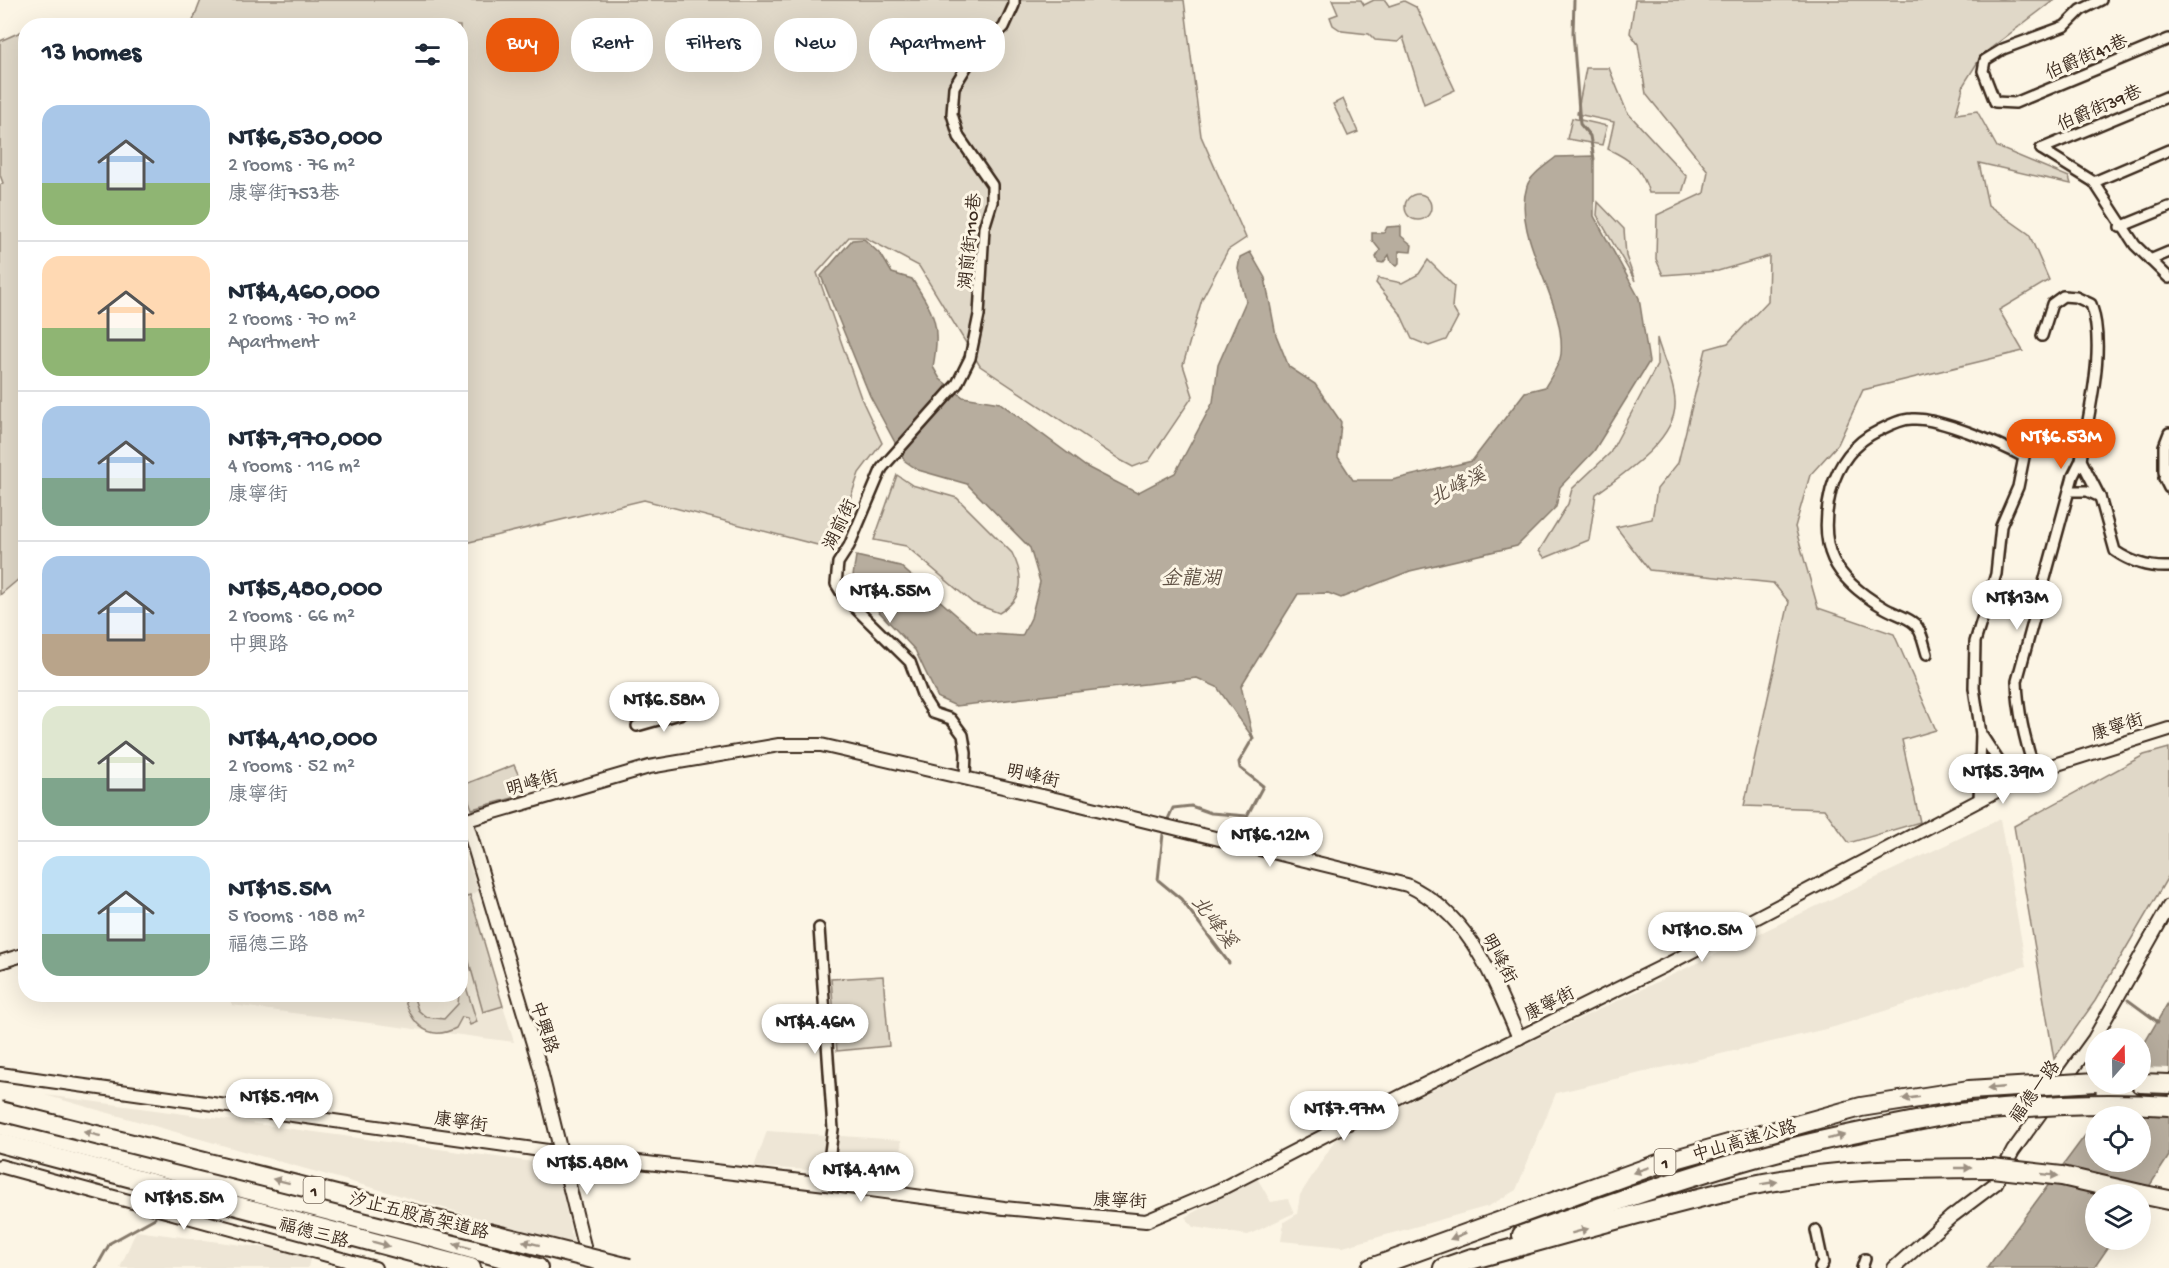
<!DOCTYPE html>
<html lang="en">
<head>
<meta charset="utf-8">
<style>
  body { margin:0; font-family:"Gochi Hand","LXGW WenKai TC",sans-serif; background:#f2f2f3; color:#1f2937; height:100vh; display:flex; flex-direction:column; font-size:22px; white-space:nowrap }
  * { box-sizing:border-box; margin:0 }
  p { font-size:20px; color:#747a83 }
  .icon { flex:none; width:33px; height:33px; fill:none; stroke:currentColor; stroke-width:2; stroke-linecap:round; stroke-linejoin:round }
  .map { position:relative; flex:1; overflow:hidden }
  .drawer { position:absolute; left:18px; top:18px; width:450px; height:984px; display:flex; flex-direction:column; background:#fff; border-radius:24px; box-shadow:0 6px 24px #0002 }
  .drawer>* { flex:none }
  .hud { position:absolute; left:486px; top:18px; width:570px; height:54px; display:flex; gap:12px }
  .needle { width:39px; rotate:20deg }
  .controls { position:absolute; left:2085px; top:1028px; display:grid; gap:12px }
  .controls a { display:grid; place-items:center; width:66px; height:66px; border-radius:50%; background:#fff; box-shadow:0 6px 24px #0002; font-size:30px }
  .price { position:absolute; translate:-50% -51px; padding:0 14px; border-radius:21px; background:#fff; color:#222; font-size:20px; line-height:39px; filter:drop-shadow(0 2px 3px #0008) }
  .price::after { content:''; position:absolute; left:50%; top:36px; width:18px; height:14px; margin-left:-9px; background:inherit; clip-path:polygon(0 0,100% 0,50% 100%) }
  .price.active { background:#ea580c; color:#fff }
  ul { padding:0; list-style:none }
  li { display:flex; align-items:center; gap:18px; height:150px; padding:0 24px }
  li+li { border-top:2px solid #e0e1e3 }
  li span { display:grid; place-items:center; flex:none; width:168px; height:120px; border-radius:18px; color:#555 }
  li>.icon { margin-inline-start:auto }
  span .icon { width:72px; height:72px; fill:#fffc; stroke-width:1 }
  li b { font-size:26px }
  h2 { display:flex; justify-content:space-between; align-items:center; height:72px; padding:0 24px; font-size:26px }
  .chip { padding:0 21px; border-radius:24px; background:#fff; box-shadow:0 6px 24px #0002; font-size:21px; line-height:54px }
  .chip.active { background:#ea580c; color:#fff }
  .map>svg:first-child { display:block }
</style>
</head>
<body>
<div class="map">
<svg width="2169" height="1268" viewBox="0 0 2169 1268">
  <rect width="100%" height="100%" fill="#fcf5e5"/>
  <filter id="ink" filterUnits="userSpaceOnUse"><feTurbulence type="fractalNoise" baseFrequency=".0167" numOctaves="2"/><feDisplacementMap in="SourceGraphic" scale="12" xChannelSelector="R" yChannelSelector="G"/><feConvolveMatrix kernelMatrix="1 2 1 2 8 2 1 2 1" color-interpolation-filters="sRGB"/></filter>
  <g filter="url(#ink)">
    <g fill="#eee6d6">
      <path d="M2000 819 2026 966 1834 1027 1556 1093 1516 1190 1489 1206 1343 1247 1281 1241 1284 1222 1297 1214 1300 1195 1337 1137 1522 1046Z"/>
      <path d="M461 843 479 891 470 895 514 1042 232 1005 228 995 460 994Z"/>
      <path d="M45 1095 556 1165 574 1245Z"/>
      <path d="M767 1131 901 1140 904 1175 754 1167Z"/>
      <path d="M1257 1178 1271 1202 1288 1199 1294 1213 1248 1235 1193 1227 1185 1217Z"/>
      <path d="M136 1231 311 1254 308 1268H120Z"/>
    </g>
    <g fill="#e0d8c8" stroke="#8e8173" stroke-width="1.5">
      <path d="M201 0H1184L1201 136 1246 238 1228 250 1202 299 1183 365 1193 396 1149 461 1133 467 1122 461 980 366 919 266 864 237H849L817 273 861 398 882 443 859 473 833 549 644 500 461 544 460 26H191Z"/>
      <path d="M1332 0H1361L1364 5 1374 0H1385L1389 6 1404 1 1416 7 1455 90 1424 104 1403 37 1398 42 1375 40 1369 34 1342 31 1333 25 1330 17 1338 14Z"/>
      <path d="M1635 0H2054L1982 55 1964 84 1956 114 1977 111 1997 147 2069 177 2071 184 1979 163 1988 205 2029 234 2049 280 1999 310 2023 351 1863 390 1838 444 1810 475 1795 527 1818 608 1894 634 1936 730 1902 740 1920 822 1849 843 1824 809 1744 806 1789 602 1773 583 1649 570 1616 527 1652 519 1657 489 1678 463 1706 349 1728 343 1768 301 1769 256 1718 271 1663 275 1656 259 1657 215 1704 193 1708 171 1646 94 1638 44 1630 33Z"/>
      <path d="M25 30 26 573 0 595V185L3 183 0 175V41Z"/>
      <path d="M1586 68H1609L1627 112 1687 177 1682 193H1649C1642 168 1631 160 1608 149L1614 122 1577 114Z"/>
      <path d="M1343 99 1358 132 1348 136 1333 104Z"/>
      <path d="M1572 118 1607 126 1602 145 1567 139Z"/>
      <circle cx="1418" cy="207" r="13"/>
      <path d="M1598 202 1624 229 1626 256 1635 281 1597 215Z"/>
      <path d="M1428 260 1454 286 1452 307 1458 317 1446 340 1429 346 1412 339 1400 313 1376 283 1378 278 1402 283 1419 274Z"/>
      <path d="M1657 338C1662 357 1674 380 1675 401 1678 439 1623 474 1596 494L1589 540 1545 558 1539 551 1568 504 1572 489 1610 453 1657 365Z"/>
      <path d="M897 475 912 485 957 498 1012 553C1025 578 1024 598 999 613L973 603 906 546 874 540Z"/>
      <path d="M2169 748V875L2095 1001 2054 1059 2014 826 2144 755Z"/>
      <path d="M514 765 527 794 472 809 463 785Z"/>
      <path d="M470 895 503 1006 483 1012 461 933V898Z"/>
      <path d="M461 971 477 1022 470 1025 467 1018 462 1017 456 1028C426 1044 410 1020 403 995H413L418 1010 426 1017 444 1019 458 1004Z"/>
      <path d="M883 976 889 1046 837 1051 831 979Z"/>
    </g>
    <g fill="#b7ad9e" stroke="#85796b" stroke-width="1.5">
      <path d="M1594 156V216L1639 298 1649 362 1594 451 1560 487 1556 507 1517 546 1410 571 1341 598 1328 593 1298 594 1241 686 1253 738 1217 687 1197 678 956 706 938 698 915 650 852 583 856 556 900 566 977 633 1022 636 1031 618 1040 582 1030 548 967 484 918 470 905 461 870 396 821 276 852 240 864 239 882 256 892 273 912 279C935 315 941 325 933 367L940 379 963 397 1000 403 1085 466 1137 493 1175 473 1213 402 1218 365 1246 301 1238 269 1240 257 1250 252 1265 278 1276 335 1289 367 1315 384 1341 422 1338 457 1353 480H1392L1472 461 1525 392 1545 387C1550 378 1560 365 1561 354 1566 299 1511 238 1527 186 1530 175 1548 164 1556 157Z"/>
      <path d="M1401 226V236L1412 245 1411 252 1399 251V263L1397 265 1391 262 1389 255 1383 263 1378 262 1376 257 1380 250 1372 240V233H1384L1387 227Z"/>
      <path d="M2169 1001V1156L2141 1199 2140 1194H2096V1239H2114L2094 1268H1987L2095 1122 2096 1161H2140V1116H2100L2140 1083 2141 1049Z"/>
    </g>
    <path fill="#fcf5e5" d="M2141 1067 2169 1068V1115L2099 1112 2117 1083H2140Z"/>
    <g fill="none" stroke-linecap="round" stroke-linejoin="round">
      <g stroke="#85796b" stroke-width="3">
        <path d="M1574 0 1573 33 1580 124 1590 136 1594 159"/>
        <path d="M1168 819 1173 808 1191 806 1211 813 1247 816 1263 786 1240 768 1239 762 1253 738 1251 734"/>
        <path d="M1163 834 1158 880 1181 899 1229 963"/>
        <path d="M2128 1000 2158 1022"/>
        <path d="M96 1268 110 1243 155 1218"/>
      </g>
      <defs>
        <g id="minor">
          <path d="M2101 0 2081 10 2065 26 2003 49 1985 60 1983 71 1995 102 2015 103 2169 39"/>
          <path d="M2041 149 2094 182 2135 245 2169 278"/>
          <path d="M2041 149 2169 96"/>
          <path d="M2094 182 2169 150"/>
          <path d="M2120 227 2169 207"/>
          <path d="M2150 260 2169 252"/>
          <path d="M2081 460 2100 497 2115 551C2131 562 2149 568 2169 567"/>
          <path d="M2167 467 2164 478 2169 488"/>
          <path d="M2164 472V446L2169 433"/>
          <path d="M2070 491H2087L2100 497"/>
          <path d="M1927 654C1924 645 1922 631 1915 624 1908 617 1892 613 1883 607 1833 578 1817 547 1831 490 1838 465 1854 442 1878 431 1888 426 1900 419 1912 419 1938 417 2000 444 2024 457L2018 487 2001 526 1996 574 1975 642 1974 688 1981 734 1979 800"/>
          <path d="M637 726 683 713"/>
          <path d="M1981 734 2013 783"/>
          <path d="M2035 771C2025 742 2018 711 2017 681L2073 476 2081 460C2088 413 2107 349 2091 304L2076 297 2063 296 2052 304 2042 336"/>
          <path d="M965 778 966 753 963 735 951 719 933 713 923 697 910 662 844 597 836 584 838 563 849 546 882 468 957 384 970 358 979 315 984 228 992 202V185L959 137 952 114 954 87 973 56 1004 27 1014 5V0"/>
          <path d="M819 928 833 1129 826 1184"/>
          <path d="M1816 1230 1823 1263 1820 1268"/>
          <path d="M1862 1268 1865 1259"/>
        </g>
        <g id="tertiary">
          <path d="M466 820 540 1067 584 1246"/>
          <path d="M460 822 649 767 779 745H821L1064 801 1407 885C1470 914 1493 979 1519 1038"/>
          <path d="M0 962 26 954"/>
          <path d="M0 1074 562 1153 826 1184 1004 1208 1146 1221 1219 1190 1401 1096 1668 964 2035 771 2169 729"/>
          <path d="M0 1166 375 1268"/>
          <path d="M1894 1268 1951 1217 1996 1183 2013 1151 2094 1039 2169 906"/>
        </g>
        <g id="motorway">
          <path d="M2140 1083 2169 1084"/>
          <path d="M0 1125 430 1237 538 1268"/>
          <path d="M0 1143 471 1268"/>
          <path d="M2140 1194 2169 1200"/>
          <path d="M1522 1235C1608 1204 1695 1173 1783 1150 1841 1135 1900 1124 1958 1113"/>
          <path d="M1463 1262C1556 1237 1649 1209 1744 1187 1825 1169 1910 1168 1992 1168"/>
          <path d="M1371 1268 1661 1163 1861 1107 1969 1090"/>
          <path d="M1443 1268 1472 1258"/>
        </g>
      </defs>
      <use href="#minor" stroke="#3b2a1e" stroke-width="14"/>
      <use href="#tertiary" stroke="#3b2a1e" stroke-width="16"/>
      <use href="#motorway" stroke="#3b2a1e" stroke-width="22"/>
      <use href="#minor" stroke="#fcf5e5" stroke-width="9"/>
      <use href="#tertiary" stroke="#fcf5e5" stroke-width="12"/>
      <use href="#motorway" stroke="#fcf5e5" stroke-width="18"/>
      <defs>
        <g id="motorway-bridge">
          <path d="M1969 1090 2096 1082"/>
          <path d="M0 1111 629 1268"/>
          <path d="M1958 1113C2029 1106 2098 1101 2169 1106"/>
          <path d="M1992 1168 2062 1176 2140 1194"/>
        </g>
      </defs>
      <use href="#motorway-bridge" stroke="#3b2a1e" stroke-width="22" stroke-linecap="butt"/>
      <use href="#motorway-bridge" stroke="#fcf5e5" stroke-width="18"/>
    </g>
    <defs><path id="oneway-solid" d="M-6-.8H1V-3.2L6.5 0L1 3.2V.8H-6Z" transform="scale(1.5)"/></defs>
    <g fill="#9c9082">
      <use href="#oneway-solid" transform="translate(1995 1088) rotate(175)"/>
      <use href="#oneway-solid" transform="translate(1911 1098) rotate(172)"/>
      <use href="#oneway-solid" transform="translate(92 1134) rotate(-166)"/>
      <use href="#oneway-solid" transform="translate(1836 1137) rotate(-14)"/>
      <use href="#oneway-solid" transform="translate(1963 1168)"/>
      <use href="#oneway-solid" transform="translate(1641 1170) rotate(161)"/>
      <use href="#oneway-solid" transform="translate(2050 1175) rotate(6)"/>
      <use href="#oneway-solid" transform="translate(281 1181) rotate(-166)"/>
      <use href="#oneway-solid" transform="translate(1769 1183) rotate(-9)"/>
      <use href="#oneway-solid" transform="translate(1580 1231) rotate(-15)"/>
      <use href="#oneway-solid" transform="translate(1458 1236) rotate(158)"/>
      <use href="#oneway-solid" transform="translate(531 1243) rotate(-166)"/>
      <use href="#oneway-solid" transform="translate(381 1244) rotate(15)"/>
      <use href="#oneway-solid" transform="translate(462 1246) rotate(-164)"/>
    </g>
  </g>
  <g text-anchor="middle" stroke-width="6" stroke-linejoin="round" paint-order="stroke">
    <g fill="#fcf5e5" stroke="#75675a" stroke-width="1.5">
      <rect x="1654.5" y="1149" width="21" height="26" rx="4.5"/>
      <rect x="303.5" y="1177" width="21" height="26" rx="4.5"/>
    </g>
    <g font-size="16" font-weight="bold" fill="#3b2a1e">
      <text x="1665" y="1168">1</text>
      <text x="314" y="1196">1</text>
    </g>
    <g font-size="18" fill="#3b2a1e" stroke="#fcf5e5">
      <text transform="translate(2086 56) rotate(-23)" y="6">伯爵街41巷</text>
      <text transform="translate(2099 107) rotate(-23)" y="6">伯爵街39巷</text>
      <text transform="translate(969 241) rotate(-84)" y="6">湖前街110巷</text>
      <text transform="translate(839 524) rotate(-64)" y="6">湖前街</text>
      <text transform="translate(2117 726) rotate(-17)" y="6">康寧街</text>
      <text transform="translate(1033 775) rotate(13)" y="6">明峰街</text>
      <text transform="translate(532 782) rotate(-16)" y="6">明峰街</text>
      <text transform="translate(1500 958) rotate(62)" y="6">明峰街</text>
      <text transform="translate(1549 1003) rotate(-27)" y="6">康寧街</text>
      <text transform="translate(545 1027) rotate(72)" y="6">中興路</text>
      <text transform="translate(2034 1091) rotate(-54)" y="6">福德一路</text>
      <text transform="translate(461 1121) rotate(8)" y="6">康寧街</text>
      <text transform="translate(1744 1140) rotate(-16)" y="6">中山高速公路</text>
      <text transform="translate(1120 1200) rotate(2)" y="6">康寧街</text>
      <text transform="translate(419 1215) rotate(14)" y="6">汐止五股高架道路</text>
      <text transform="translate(314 1232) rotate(15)" y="6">福德三路</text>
    </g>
    <g font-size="20" font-style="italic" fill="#605144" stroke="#fcf5e5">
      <text transform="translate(1457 485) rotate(-26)" y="7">北峰溪</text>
      <text x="1191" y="584">金龍湖</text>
      <text transform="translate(1215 921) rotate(53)" y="7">北峰溪</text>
    </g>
  </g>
</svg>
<div class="controls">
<a><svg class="needle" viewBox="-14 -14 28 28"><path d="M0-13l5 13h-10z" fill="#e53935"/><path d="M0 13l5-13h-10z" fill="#747a83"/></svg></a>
<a><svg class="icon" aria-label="locate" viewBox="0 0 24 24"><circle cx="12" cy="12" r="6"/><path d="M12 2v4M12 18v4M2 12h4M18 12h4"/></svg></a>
<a><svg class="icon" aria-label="layers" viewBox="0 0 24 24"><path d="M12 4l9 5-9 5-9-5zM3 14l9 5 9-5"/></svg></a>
</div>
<b class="price active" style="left:2061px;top:470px">NT$6.53M</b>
<b class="price" style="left:890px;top:624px">NT$4.55M</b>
<b class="price" style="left:2017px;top:631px">NT$13M</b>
<b class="price" style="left:664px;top:733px">NT$6.58M</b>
<b class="price" style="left:2003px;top:805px">NT$5.39M</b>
<b class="price" style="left:1270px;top:868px">NT$6.12M</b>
<b class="price" style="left:1702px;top:963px">NT$10.5M</b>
<b class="price" style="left:815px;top:1055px">NT$4.46M</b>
<b class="price" style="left:279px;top:1130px">NT$5.19M</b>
<b class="price" style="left:1344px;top:1142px">NT$7.97M</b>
<b class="price" style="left:587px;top:1196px">NT$5.48M</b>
<b class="price" style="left:861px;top:1203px">NT$4.41M</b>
<b class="price" style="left:184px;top:1231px">NT$15.5M</b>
<div class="hud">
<a class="chip active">Buy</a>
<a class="chip">Rent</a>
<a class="chip">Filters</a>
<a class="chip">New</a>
<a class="chip">Apartment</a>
</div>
<section class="drawer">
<h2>13 homes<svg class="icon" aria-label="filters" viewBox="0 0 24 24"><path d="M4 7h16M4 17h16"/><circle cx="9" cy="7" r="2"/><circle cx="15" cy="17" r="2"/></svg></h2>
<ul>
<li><span style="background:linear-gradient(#a9c7e8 65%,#8fb573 0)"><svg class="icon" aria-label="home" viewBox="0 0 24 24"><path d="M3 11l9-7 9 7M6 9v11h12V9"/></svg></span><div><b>NT$6,530,000</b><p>2 rooms · 76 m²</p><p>康寧街753巷</p></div></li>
<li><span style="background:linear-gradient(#ffd9b3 60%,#8fb573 0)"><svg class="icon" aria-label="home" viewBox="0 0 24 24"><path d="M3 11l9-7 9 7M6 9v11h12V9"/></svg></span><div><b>NT$4,460,000</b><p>2 rooms · 70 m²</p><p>Apartment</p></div></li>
<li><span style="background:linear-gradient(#a9c7e8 60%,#7fa58c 0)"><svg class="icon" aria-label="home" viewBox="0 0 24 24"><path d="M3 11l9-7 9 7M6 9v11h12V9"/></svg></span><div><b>NT$7,970,000</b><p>4 rooms · 116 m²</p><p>康寧街</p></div></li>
<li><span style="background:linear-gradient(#a9c7e8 65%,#b9a48a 0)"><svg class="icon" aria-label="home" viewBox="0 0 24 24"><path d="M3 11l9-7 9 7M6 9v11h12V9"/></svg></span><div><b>NT$5,480,000</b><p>2 rooms · 66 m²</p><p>中興路</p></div></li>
<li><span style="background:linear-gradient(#dfe7d0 60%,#7fa58c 0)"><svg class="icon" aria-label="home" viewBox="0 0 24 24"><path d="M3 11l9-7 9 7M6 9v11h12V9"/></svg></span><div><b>NT$4,410,000</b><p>2 rooms · 52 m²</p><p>康寧街</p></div></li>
<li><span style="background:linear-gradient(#bfe0f5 65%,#7fa58c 0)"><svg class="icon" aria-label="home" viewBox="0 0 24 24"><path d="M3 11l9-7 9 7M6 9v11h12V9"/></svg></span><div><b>NT$15.5M</b><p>5 rooms · 188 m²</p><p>福德三路</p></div></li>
</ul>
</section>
</div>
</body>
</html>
